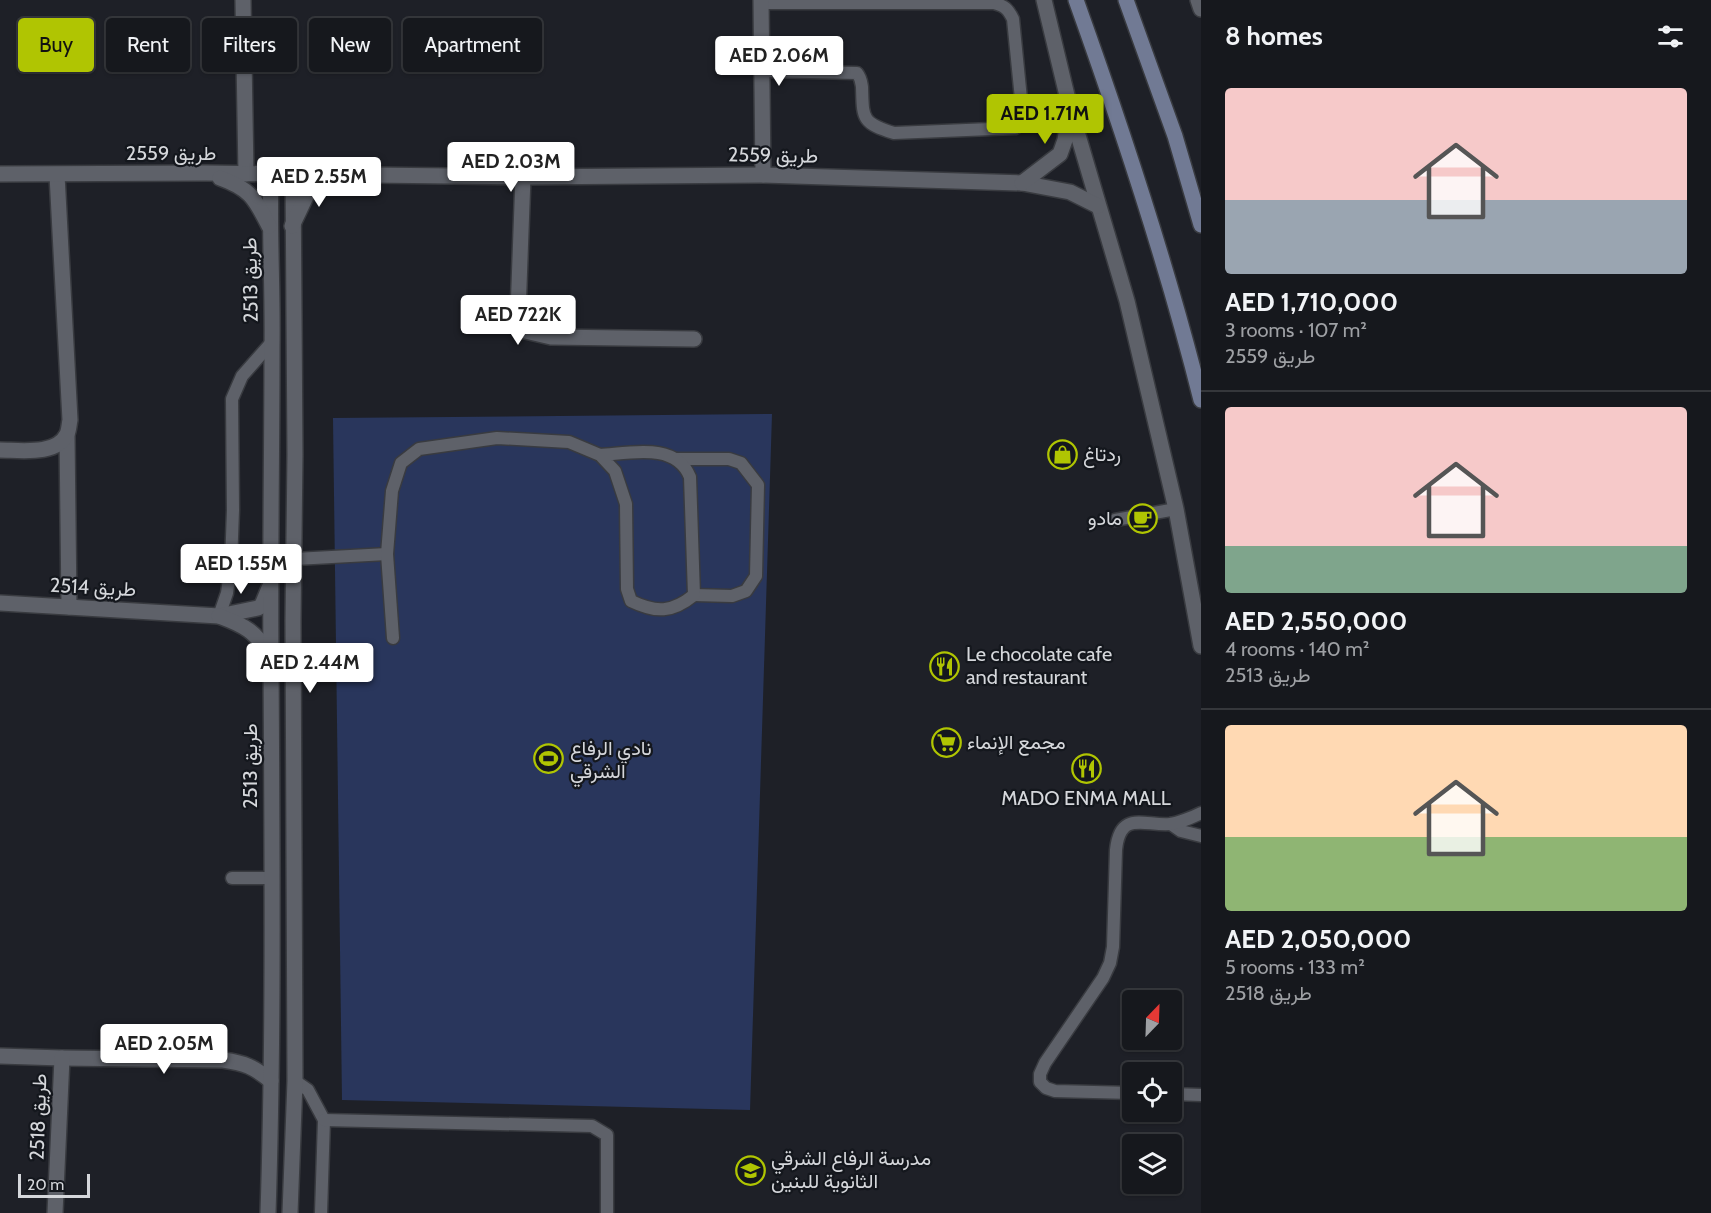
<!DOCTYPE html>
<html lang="en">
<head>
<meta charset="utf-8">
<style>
  body { margin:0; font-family:Cabin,Vazirmatn,sans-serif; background:#1f2126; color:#f1f3f6; height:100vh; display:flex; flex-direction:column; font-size:22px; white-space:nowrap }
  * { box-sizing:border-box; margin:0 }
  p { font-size:20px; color:#9ea0a4 }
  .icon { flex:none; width:33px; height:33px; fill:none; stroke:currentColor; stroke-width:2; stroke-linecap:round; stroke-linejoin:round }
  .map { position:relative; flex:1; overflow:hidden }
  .drawer { display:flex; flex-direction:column; background:#16181d; width:510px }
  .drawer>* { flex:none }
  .guide { position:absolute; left:18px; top:18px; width:570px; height:54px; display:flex; gap:12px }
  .needle { width:39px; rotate:23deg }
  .tools { position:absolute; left:1122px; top:990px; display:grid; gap:12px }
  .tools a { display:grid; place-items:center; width:60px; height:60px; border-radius:6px; background:#16181d; box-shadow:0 2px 4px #0004,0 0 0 2px #35373b; font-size:30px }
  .scale { position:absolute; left:18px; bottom:15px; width:72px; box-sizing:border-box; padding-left:6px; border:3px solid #d5d7db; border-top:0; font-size:16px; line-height:21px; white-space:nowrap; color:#d5d7db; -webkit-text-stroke:4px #14171d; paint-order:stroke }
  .price { position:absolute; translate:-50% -51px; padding:0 14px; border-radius:6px; background:#fff; color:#222; font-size:20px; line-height:39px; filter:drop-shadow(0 2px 3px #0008) }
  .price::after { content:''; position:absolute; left:50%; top:36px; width:18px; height:14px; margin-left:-9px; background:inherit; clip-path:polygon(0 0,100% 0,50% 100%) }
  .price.selected { background:#b0c502; color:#111 }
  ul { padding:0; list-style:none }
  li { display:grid; align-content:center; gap:12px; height:318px; padding:0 24px }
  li+li { border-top:2px solid #35373b }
  li span { display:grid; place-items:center; height:186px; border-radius:6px; color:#555 }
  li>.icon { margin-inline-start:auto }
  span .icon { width:108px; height:108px; fill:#fffc; stroke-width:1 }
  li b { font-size:26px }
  h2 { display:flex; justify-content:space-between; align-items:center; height:72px; padding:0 24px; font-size:26px }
  .chip { padding:0 21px; border-radius:6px; background:#16181d; box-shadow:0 2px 4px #0004,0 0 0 2px #35373b; font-size:21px; line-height:54px }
  .chip.selected { background:#b0c502; color:#111 }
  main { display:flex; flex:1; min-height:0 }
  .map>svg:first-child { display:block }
</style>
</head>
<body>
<main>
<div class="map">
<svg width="1201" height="1213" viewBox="0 0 1201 1213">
  <rect width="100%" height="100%" fill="#1e2027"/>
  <path fill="#29365c" d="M772 414 750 1110 342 1100 333 418Z"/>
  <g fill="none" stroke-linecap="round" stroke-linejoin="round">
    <defs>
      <g id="service">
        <path d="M761 3H994C1005 6 1008 9 1013 19L1023 119 1020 125 1015 128 894 133C861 123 863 118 862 87 861 81 861 78 857 73L762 71"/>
        <path d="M676 459H729L741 463 758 485 756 576 746 591 732 596 694 595"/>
        <path d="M1115 520 1176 509"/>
        <path d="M295 559 387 554"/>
        <path d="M219 616 227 593 231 564 233 510 232 399 242 376 272 342"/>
        <path d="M393 638 387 554 392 491 401 463 419 449 497 438 569 442 600 455 615 471 626 504 627 589 631 601C656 613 672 613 694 595L690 477C676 442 631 453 600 455"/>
        <path d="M1171 824 1181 831 1201 836"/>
        <path d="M232 878H272"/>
        <path d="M295 1081 308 1090 324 1120 321 1213"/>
        <path d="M1132 1093 1055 1091 1046 1088 1040 1082V1074L1045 1063 1103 978 1110 963 1113 947 1116 850C1120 810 1144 826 1170 824 1178 823 1193 817 1201 813"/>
        <path d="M1172 1094 1201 1095"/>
        <path d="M324 1120 592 1126 607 1135V1213"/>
      </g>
      <g id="minor">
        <path d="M243 0 246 174"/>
        <path d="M761 0 763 175"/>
        <path d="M1198 0 1201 9"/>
        <path d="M523 177 518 313 521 330 551 337 694 339"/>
        <path d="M67 435 69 607"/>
        <path d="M0 450C19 450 57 456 67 434 69 430 69 424 70 420L57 175"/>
        <path d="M0 603 219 616 258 608 262 605 269 588"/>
        <path d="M219 616C246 626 254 631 271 655"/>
        <path d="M0 1056 62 1058 223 1060C245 1063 254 1067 271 1081"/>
        <path d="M55 1213 62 1058"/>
        <path d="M268 1213C274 1029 272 844 271 660 270 555 272 451 272 347 273 289 269 232 271 174"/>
        <path d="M290 1213 295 1081 293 621 295 454 293 175"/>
      </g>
      <g id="tertiary">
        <path d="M1044 0 1070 108 1127 301 1176 509 1201 646"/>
        <path d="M0 174 206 173 523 177 763 175 1022 183 1070 192 1098 206"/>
        <path d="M220 178C251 189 255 199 269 226"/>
        <path d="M1022 183 1060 154 1065 140 1069 113"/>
        <path d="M292 226 312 184 319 179 329 175"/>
      </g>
      <g id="secondary">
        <path d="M1076 0C1123 131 1167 264 1201 400"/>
        <path d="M1126 0 1175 136 1201 225"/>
      </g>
    </defs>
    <use href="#service" stroke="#393b40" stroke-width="15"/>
    <use href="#minor" stroke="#393b40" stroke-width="18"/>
    <use href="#tertiary" stroke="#393b40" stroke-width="18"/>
    <use href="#secondary" stroke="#393b40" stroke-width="18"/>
    <use href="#service" stroke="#5e6169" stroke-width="12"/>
    <use href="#minor" stroke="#5e6169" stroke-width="15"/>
    <use href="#tertiary" stroke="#5e6169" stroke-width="15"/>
    <use href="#secondary" stroke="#717a94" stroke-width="15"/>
  </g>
  <defs>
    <symbol id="shop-ring" viewBox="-11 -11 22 22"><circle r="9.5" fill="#14171d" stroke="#b0c502" stroke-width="1.5"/><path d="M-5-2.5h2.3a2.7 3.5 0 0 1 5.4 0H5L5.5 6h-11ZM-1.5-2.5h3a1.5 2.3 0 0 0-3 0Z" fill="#b0c502"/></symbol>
    <symbol id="cafe-ring" viewBox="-11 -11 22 22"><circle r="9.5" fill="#14171d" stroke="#b0c502" stroke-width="1.5"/><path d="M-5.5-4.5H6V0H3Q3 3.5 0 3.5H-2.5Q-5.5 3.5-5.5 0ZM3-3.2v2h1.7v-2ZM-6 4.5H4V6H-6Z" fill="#b0c502"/></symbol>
    <symbol id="restaurant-ring" viewBox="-11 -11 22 22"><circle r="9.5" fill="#14171d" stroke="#b0c502" stroke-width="1.5"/><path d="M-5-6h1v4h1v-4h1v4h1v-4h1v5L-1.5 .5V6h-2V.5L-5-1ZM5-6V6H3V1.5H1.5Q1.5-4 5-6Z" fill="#b0c502"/></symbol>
    <symbol id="supermarket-ring" viewBox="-11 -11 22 22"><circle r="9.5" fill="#14171d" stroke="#b0c502" stroke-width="1.5"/><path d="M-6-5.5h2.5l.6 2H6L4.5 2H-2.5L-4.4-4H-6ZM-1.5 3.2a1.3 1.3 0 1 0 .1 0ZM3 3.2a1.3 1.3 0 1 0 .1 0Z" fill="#b0c502"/></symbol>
    <symbol id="stadium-ring" viewBox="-11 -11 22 22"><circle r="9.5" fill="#14171d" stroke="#b0c502" stroke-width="1.5"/><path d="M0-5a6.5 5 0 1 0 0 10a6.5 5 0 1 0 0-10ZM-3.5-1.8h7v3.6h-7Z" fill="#b0c502"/></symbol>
    <symbol id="school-ring" viewBox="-11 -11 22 22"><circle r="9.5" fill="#14171d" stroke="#b0c502" stroke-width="1.5"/><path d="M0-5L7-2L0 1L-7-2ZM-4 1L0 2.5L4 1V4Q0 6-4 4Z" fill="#b0c502"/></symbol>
  </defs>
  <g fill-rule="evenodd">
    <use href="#shop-ring" x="1046" y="438" width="33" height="33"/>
    <use href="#cafe-ring" x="1126" y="502" width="33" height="33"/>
    <use href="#restaurant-ring" x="928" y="650" width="33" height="33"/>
    <use href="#supermarket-ring" x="930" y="726" width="33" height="33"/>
    <use href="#stadium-ring" x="532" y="742" width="33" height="33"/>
    <use href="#restaurant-ring" x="1070" y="752" width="33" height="33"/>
    <use href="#school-ring" x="734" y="1154" width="33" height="33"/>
  </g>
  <g text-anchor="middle" stroke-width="4.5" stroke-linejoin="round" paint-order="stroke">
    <g font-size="20" fill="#d5d7db" stroke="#14171d">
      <text x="171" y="160">طريق 2559</text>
      <text transform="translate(773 155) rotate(1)" y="7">طريق 2559</text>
      <text transform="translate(250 280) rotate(-91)" y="7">طريق 2513</text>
      <text transform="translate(93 587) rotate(3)" y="7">طريق 2514</text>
      <text transform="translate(250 766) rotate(-90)" y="7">طريق 2513</text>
      <text transform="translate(38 1117) rotate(-88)" y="7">طريق 2518</text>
    </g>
    <g font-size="20" fill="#d5d7db" stroke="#14171d" text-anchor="start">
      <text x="1083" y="461">ردتاغ</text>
      <text x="1122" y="525" text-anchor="end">مادو</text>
      <text x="966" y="661">Le chocolate cafe<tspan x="966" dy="23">and restaurant</tspan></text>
      <text x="967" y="749">مجمع الإنماء</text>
      <text x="570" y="755">نادي الرفاع<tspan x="570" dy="23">الشرقي</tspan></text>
      <text x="1086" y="805" text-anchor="middle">MADO ENMA MALL</text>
      <text x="771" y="1165">مدرسة الرفاع الشرقي<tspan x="771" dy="23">الثانوية للبنين</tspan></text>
    </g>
  </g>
</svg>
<div class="tools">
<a><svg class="needle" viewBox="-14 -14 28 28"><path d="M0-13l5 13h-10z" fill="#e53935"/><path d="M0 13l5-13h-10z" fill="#9ea0a4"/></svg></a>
<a><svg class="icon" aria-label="locate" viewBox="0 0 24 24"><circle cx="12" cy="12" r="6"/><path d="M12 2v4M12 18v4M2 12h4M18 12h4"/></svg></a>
<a><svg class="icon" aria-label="layers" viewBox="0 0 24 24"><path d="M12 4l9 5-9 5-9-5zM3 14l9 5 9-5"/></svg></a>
</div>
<div class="scale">20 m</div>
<b class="price" style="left:779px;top:87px">AED 2.06M</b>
<b class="price selected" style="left:1045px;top:145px">AED 1.71M</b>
<b class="price" style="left:511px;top:193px">AED 2.03M</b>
<b class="price" style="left:319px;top:208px">AED 2.55M</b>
<b class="price" style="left:518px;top:346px">AED 722K</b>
<b class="price" style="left:241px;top:595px">AED 1.55M</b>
<b class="price" style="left:310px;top:694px">AED 2.44M</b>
<b class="price" style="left:164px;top:1075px">AED 2.05M</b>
<div class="guide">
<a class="chip selected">Buy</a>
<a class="chip">Rent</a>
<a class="chip">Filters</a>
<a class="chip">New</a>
<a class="chip">Apartment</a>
</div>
</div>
<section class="drawer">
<h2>8 homes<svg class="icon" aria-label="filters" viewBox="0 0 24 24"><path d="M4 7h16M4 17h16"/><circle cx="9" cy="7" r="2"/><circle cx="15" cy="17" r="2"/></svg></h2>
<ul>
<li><span style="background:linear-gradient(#f6c9c9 60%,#9aa5b1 0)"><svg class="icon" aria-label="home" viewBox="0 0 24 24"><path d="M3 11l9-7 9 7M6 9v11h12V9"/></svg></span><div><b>AED 1,710,000</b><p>3 rooms · 107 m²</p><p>طريق 2559</p></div></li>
<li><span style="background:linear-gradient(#f6c9c9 75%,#7fa58c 0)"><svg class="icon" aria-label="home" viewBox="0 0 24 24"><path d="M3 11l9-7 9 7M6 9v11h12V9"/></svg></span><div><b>AED 2,550,000</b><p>4 rooms · 140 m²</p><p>طريق 2513</p></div></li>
<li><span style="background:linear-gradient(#ffd9b3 60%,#8fb573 0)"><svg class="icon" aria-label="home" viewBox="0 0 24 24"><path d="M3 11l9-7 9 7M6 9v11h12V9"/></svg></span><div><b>AED 2,050,000</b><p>5 rooms · 133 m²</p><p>طريق 2518</p></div></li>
</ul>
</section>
</main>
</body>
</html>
